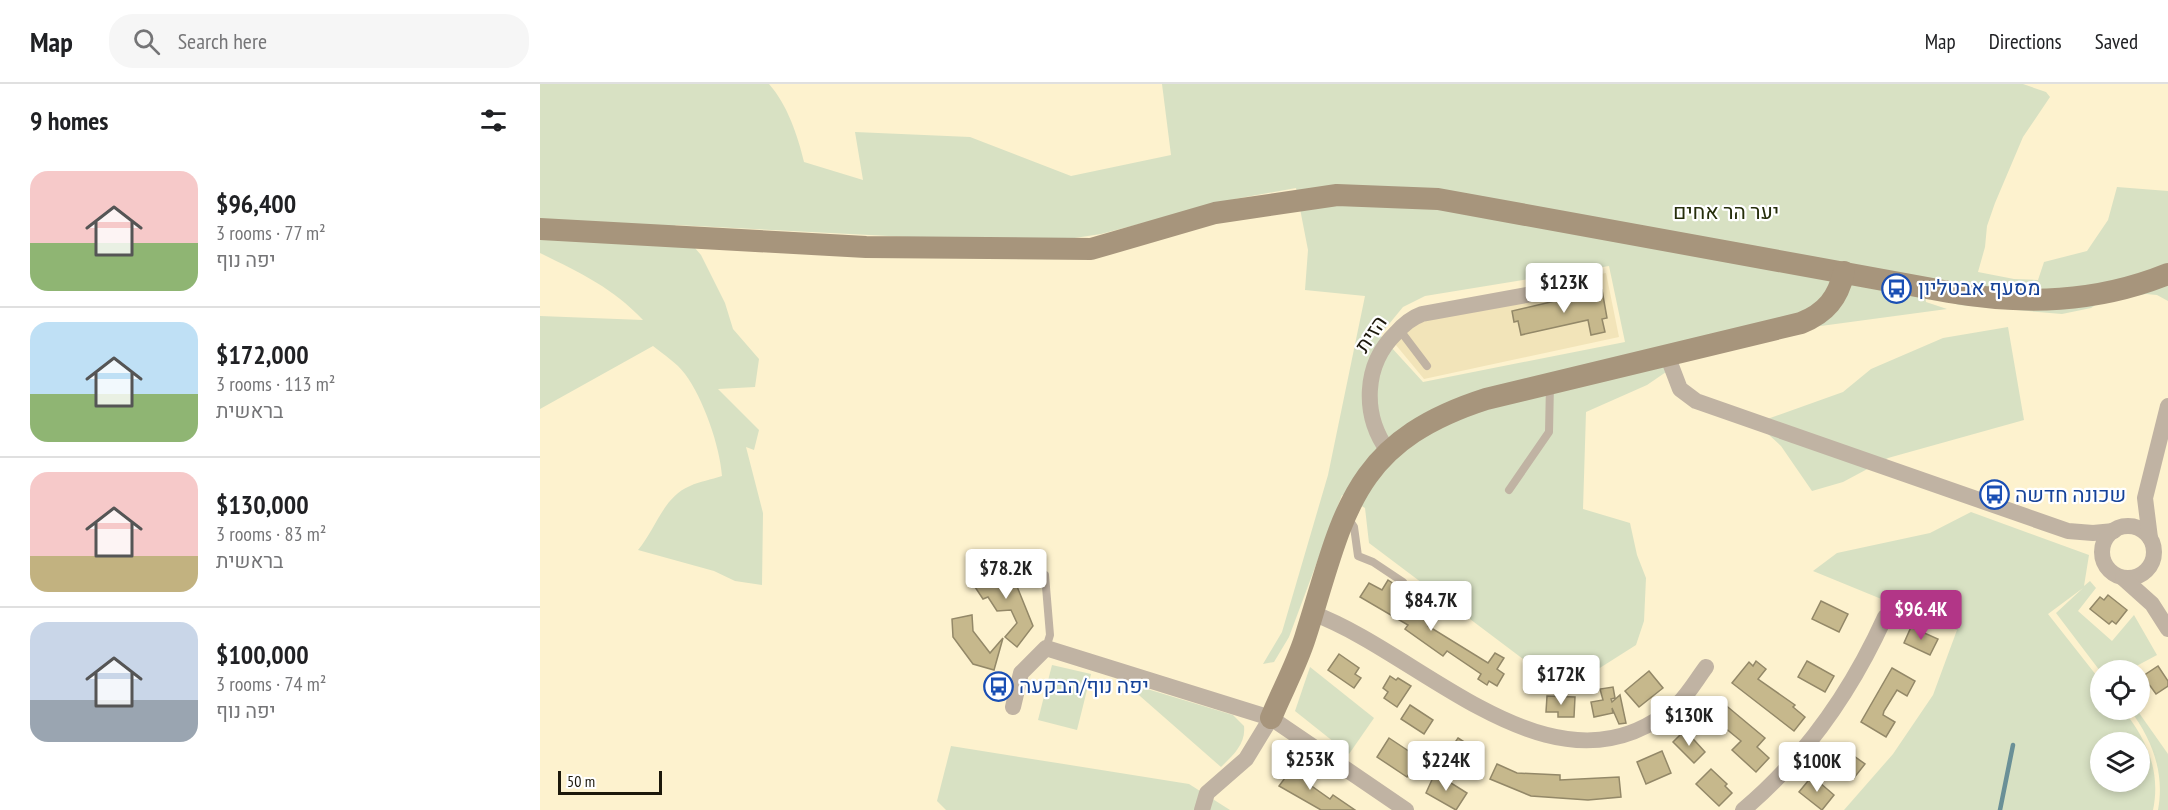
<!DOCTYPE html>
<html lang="en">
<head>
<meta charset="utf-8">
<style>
  body { margin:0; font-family:"PT Sans Narrow",Heebo,sans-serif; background:#f6f6f6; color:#202124; height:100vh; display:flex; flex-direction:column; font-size:22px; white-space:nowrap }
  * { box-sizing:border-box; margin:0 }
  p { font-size:20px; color:#757577 }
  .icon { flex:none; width:33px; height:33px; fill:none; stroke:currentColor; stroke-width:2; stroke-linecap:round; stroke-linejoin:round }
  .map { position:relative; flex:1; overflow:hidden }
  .side { display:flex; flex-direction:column; background:#fff; width:540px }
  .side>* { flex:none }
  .controls { position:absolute; left:1550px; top:576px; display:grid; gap:12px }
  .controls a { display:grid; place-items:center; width:60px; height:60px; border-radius:50%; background:#fff; box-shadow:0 3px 9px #0003; font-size:30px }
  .scale { position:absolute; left:18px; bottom:15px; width:104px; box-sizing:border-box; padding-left:6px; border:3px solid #1c180b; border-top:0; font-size:16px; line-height:21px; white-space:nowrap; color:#1c180b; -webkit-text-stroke:4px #fff; paint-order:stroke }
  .price { position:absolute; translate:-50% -51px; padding:0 14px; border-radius:6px; background:#fff; color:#222; font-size:20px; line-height:39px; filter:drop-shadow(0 2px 3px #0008) }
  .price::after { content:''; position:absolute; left:50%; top:36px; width:18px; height:14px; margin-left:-9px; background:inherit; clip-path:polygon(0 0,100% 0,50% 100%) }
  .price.on { background:#b23687; color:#fff }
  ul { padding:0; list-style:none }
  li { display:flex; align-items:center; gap:18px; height:150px; padding:0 30px }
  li+li { border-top:2px solid #e0e0e0 }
  li span { display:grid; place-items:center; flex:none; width:168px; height:120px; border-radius:18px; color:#555 }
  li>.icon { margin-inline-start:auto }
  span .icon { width:72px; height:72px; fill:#fffc; stroke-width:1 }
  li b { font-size:26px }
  h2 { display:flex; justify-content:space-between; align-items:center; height:72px; padding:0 30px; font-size:26px }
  header { display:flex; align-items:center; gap:36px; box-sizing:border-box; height:84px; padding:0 30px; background:#fff; border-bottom:2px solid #e0e0e0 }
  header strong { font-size:28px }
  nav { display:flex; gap:33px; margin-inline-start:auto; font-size:21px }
  .search { width:420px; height:54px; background:#f6f6f6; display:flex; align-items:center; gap:15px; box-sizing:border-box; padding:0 21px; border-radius:24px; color:#757577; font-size:22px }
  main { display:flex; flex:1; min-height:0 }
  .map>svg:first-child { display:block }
</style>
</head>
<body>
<header>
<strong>Map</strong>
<div class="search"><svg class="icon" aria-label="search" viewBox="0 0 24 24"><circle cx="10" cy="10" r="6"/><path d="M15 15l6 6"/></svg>Search here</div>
<nav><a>Map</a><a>Directions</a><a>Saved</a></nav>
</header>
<main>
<section class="side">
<h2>9 homes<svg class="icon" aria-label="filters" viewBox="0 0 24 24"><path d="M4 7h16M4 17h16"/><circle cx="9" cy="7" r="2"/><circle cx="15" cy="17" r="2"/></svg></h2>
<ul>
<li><span style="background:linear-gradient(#f6c9c9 60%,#8fb573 0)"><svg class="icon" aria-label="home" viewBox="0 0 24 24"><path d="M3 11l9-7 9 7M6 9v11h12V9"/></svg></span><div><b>$96,400</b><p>3 rooms · 77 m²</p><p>יפה נוף</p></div></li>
<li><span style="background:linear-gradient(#bfe0f5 60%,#8fb573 0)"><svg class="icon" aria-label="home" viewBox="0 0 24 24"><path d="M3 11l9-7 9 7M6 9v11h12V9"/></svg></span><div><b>$172,000</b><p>3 rooms · 113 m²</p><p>בראשית</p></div></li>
<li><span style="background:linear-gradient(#f6c9c9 70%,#c2b280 0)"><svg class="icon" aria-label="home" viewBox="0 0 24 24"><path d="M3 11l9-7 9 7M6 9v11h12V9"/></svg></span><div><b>$130,000</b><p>3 rooms · 83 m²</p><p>בראשית</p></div></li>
<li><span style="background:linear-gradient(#c9d6e8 65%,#9aa5b1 0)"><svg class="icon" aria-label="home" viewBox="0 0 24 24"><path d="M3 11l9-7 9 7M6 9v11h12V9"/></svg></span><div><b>$100,000</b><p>3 rooms · 74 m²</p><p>יפה נוף</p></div></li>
</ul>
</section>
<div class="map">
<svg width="1628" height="726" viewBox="0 0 1628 726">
  <rect width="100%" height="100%" fill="#fdf2ce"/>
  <path fill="#f2e4b9" d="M1066 189 1079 253 884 295 846 249 874 225Z"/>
  <g fill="#d8e1c3" fill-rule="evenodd">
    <path d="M0 0H229C247 20 258 52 264 78L323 96 315 48 430 53 531 92 631 71 622 0H1483L1506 8 1510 13 1483 53 1455 119 1447 142 1445 163 1438 188 1474 195 1498 196 1504 178 1547 167 1568 136 1577 103 1628 107V217L1617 211 1606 210 1560 218 1551 224 1522 230 1419 221 1385 210 1386 218 1407 225 1229 249 1148 273 1107 301 1046 328 1043 425 1090 439 1097 471 1106 494 1104 537 1096 561 1044 594 999 587 829 459 825 424 802 411 749 553 734 578 723 580 742 548 788 391 825 212 765 206 768 166 756 104 695 115 561 150 528 155 427 156 135 141 161 171 185 219 193 245 219 275 215 303 178 305 219 346 214 366 206 363 223 429 222 501 195 497 174 487 98 466C116 445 123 413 150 402 160 397 171 396 182 392 180 362 163 314 145 290 137 279 123 270 113 262L0 325V232L103 236C73 204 39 188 0 169ZM1069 182 1085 258 883 298 840 251 863 223 885 212Z"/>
    <path d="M1468 243 1484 336 1348 374 1303 398 1272 407 1241 362 1216 339 1303 308 1331 285 1403 254Z"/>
    <path d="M1431 428 1549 471 1544 502 1550 497 1556 504 1538 527 1572 557 1594 531 1617 571 1589 586 1560 587 1516 529 1543 504 1508 530 1560 596V626H1583C1607 655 1621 688 1613 726H1304L1353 670 1393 611 1417 546 1273 487 1297 469 1390 449ZM1560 658H1599V698H1560Z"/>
    <path d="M512 581 551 590 537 646 498 636Z"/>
    <path d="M770 583 834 634 809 670 755 627Z"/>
    <path d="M584 598 693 631 704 642C706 660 693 671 681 683Z"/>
    <path d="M1590 626H1597L1628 670V726H1618C1625 689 1612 655 1590 626Z"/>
    <path d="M411 662 649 700 690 726H406L397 717Z"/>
  </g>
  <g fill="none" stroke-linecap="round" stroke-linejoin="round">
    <path stroke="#6a9097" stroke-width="4.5" d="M1460 726 1473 661"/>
  </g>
  <g fill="#c6b88c" stroke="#938868" stroke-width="1.5">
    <path d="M1062 206 1067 234 1062 235 1065 248 1051 251 1048 236 981 251 978 237 974 238 972 227Z"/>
    <path d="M481 487 482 501 476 500 493 542 477 563 465 553 477 539 471 526 457 527 448 513 443 515 433 500V490Z"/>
    <path d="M848 496 860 504 854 515 891 538 888 542 948 579 955 569 964 574 957 585 964 590 957 602 949 597 947 601 938 595 941 590 907 567 903 572 865 545 868 541 820 513 829 499 842 506Z"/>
    <path d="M1568 511 1587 526 1576 540 1572 537 1569 540 1550 525 1560 513 1564 516Z"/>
    <path d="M1281 517 1308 530 1299 548 1272 535Z"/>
    <path d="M432 531 433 547 450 569 463 554 454 586 433 580 413 553 412 535Z"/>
    <path d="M1371 543 1398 555 1390 571 1364 559Z"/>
    <path d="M799 570 819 584 815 590 821 594 814 604 788 586Z"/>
    <path d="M1216 577 1226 585 1218 595 1255 621 1253 623 1265 633 1254 647 1192 599 1209 578 1213 582Z"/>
    <path d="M1267 577 1294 592 1285 608 1258 593Z"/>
    <path d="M1618 582 1628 597V602L1616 610 1603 592Z"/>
    <path d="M1352 584 1375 597 1367 612 1357 606 1344 627 1343 631 1355 638 1346 653 1321 638Z"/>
    <path d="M1109 587 1123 604 1099 623 1085 607Z"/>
    <path d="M850 592 856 596 858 594 871 602 857 623 844 614 848 608 843 604Z"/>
    <path d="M1073 603 1075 614 1071 615 1072 618 1080 611 1086 639 1079 640 1072 624 1073 629 1054 633 1051 618 1063 616 1060 605Z"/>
    <path d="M1007 612 1035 613 1034 633H1018V628H1006Z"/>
    <path d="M1177 614 1225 654 1217 663 1229 674 1216 688 1192 666 1201 657 1179 639 1177 641 1163 629Z"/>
    <path d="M870 621 893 636 884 650 861 635Z"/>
    <path d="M1145 646 1165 668 1154 679 1133 658Z"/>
    <path d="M849 654 879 674 867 693 837 673Z"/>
    <path d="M918 654 943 670 932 686 907 670Z"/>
    <path d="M1300 662 1325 680 1314 694 1306 687 1304 690 1288 677Z"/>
    <path d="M1122 667 1131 689 1106 700 1097 678Z"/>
    <path d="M756 679 772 690 766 698 790 715 793 711 815 726H781L739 702Z"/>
    <path d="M957 680 977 689 1020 691V696L1079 693 1081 713 1048 716 991 712 950 695Z"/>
    <path d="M1171 685 1187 700 1185 702 1192 709 1179 722 1156 700Z"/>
    <path d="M895 689 927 709 916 726 886 709Z"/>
    <path d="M1272 692 1294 711 1282 726 1259 708Z"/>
  </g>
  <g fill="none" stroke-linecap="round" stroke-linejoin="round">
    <g stroke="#c0b3a3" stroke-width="8">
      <path d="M859 245 887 282"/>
      <path d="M969 406 1009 348 1010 300"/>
      <path d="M808 434 814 443 818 472 833 478 863 498"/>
      <path d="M505 491 510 551 506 564"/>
    </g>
    <g stroke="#c0b3a3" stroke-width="16">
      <path d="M1127 271 1140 305 1156 317 1528 447 1553 449 1574 447"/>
      <path d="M848 367C822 331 823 281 856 249 864 240 871 234 882 230L1019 205"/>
      <circle cx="1588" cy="468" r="26"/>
      <path d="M1610 454 1605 414 1628 322"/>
      <path d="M1583 494 1612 520 1628 545"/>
      <path d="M772 529C886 571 1017 726 1138 620 1149 609 1157 595 1166 583"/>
      <path d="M473 623 481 589 506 564 731 634 866 726"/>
      <path d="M662 726 667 709 706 675 731 634"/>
      <path d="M1203 726C1266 673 1311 608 1345 533"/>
    </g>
    <g stroke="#a7957c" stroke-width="22">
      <path d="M0 145 326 163 551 165 675 129 797 111 898 115 1409 208C1485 221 1556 219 1628 190"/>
      <path d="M731 634C742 607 756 582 765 554 804 432 809 359 946 315L1261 239C1286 229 1298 214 1304 188"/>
    </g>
  </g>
  <defs>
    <symbol id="bus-ring" viewBox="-11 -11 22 22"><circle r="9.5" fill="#fff" stroke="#1a4fb4" stroke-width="1.5"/><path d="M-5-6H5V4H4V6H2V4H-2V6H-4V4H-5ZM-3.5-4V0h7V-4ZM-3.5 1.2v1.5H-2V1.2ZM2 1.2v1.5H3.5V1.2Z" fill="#1a4fb4"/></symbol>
  </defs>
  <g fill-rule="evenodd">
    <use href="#bus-ring" x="1340" y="188" width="33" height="33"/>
    <use href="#bus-ring" x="1438" y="394" width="33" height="33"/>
    <use href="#bus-ring" x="442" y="586" width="33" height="33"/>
  </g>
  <g text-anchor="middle" stroke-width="4.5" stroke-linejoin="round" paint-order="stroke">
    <g font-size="21" fill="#262e0b" stroke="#fff">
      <text x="1186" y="135">יער הר אחים</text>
    </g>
    <g font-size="21" fill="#164399" stroke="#fff" text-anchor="start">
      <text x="1378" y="211">מסעף אבטליון</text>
      <text x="1475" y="418">שכונה חדשה</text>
      <text x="479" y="609">יפה נוף/הבקעה</text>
    </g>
    <g font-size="21" fill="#1c180b" stroke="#fff">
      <text transform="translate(831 250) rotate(-56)" y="7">הזית</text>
    </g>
  </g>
</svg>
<div class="controls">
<a><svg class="icon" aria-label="locate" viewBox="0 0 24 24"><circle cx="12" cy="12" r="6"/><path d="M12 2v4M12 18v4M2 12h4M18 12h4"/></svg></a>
<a><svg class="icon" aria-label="layers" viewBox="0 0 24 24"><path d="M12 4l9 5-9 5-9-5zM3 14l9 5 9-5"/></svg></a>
</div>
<div class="scale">50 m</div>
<b class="price" style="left:1024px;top:230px">$123K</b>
<b class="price" style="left:466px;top:516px">$78.2K</b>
<b class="price" style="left:891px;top:548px">$84.7K</b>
<b class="price on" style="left:1381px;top:557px">$96.4K</b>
<b class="price" style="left:1021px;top:622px">$172K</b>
<b class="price" style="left:1149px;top:663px">$130K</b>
<b class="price" style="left:770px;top:707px">$253K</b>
<b class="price" style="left:906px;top:708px">$224K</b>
<b class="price" style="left:1277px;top:709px">$100K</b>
</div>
</main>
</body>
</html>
